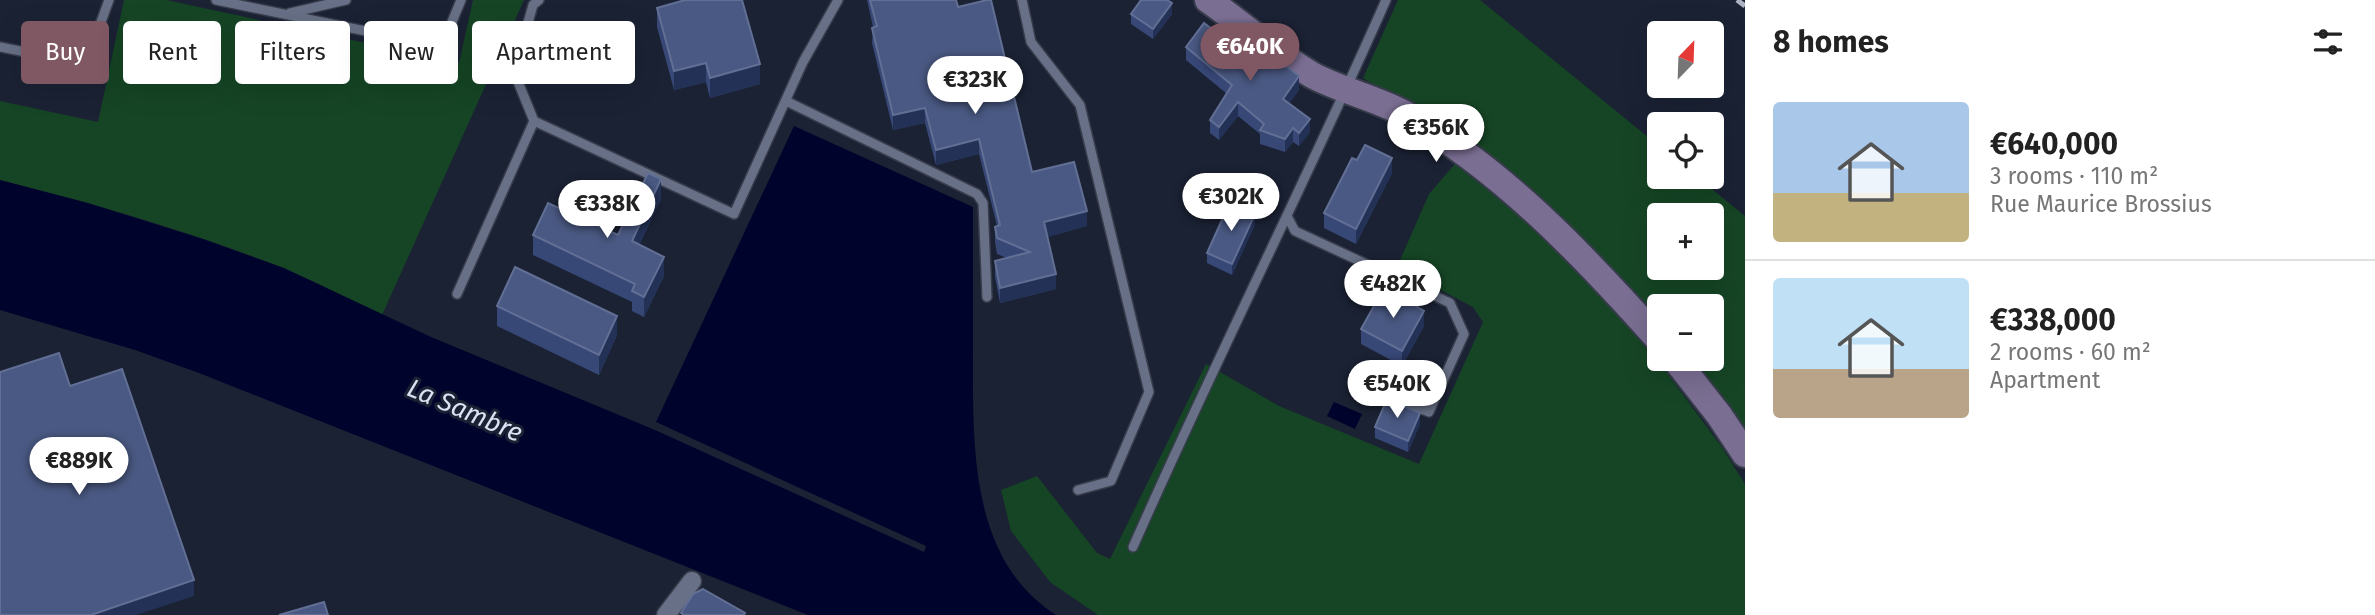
<!DOCTYPE html>
<html lang="en">
<head>
<meta charset="utf-8">
<style>
  body { margin:0; font-family:"Fira Sans",sans-serif; background:#f6f6f6; color:#222; height:100vh; display:flex; flex-direction:column; font-size:26px; white-space:nowrap }
  * { box-sizing:border-box; margin:0 }
  p { font-size:23px; color:#767676 }
  .icon { flex:none; width:38px; height:38px; fill:none; stroke:currentColor; stroke-width:2; stroke-linecap:round; stroke-linejoin:round }
  .map { position:relative; flex:1; overflow:hidden }
  .sheet { display:flex; flex-direction:column; background:#fff; width:630px }
  .sheet>* { flex:none }
  .banner { position:absolute; left:21px; top:21px; width:665px; height:63px; display:flex; gap:14px }
  .needle { width:46px; rotate:23deg }
  .buttons { position:absolute; left:1647px; top:21px; display:grid; gap:14px }
  .buttons a { display:grid; place-items:center; width:77px; height:77px; border-radius:7px; background:#fff; box-shadow:0 7px 28px #0002; font-size:35px }
  .price { position:absolute; translate:-50% -60px; padding:0 16px; border-radius:24px; background:#fff; color:#222; font-size:23px; line-height:46px; filter:drop-shadow(0 2px 4px #0008) }
  .price::after { content:''; position:absolute; left:50%; top:42px; width:21px; height:16px; margin-left:-10px; background:inherit; clip-path:polygon(0 0,100% 0,50% 100%) }
  .price.selected { background:#7f5864; color:#fff }
  ul { padding:0; list-style:none }
  li { display:flex; align-items:center; gap:21px; height:175px; padding:0 28px }
  li+li { border-top:2px solid #e0e0e0 }
  li span { display:grid; place-items:center; flex:none; width:196px; height:140px; border-radius:7px; color:#555 }
  li>.icon { margin-inline-start:auto }
  span .icon { width:84px; height:84px; fill:#fffc; stroke-width:1 }
  li b { font-size:30px }
  h2 { display:flex; justify-content:space-between; align-items:center; height:84px; padding:0 28px; font-size:30px }
  .chip { padding:0 24px; border-radius:7px; background:#fff; box-shadow:0 7px 28px #0002; font-size:24px; line-height:63px }
  .chip.selected { background:#7f5864; color:#fff }
  main { display:flex; flex:1; min-height:0 }
  .map>svg:first-child { display:block }
</style>
</head>
<body>
<main>
<div class="map">
<svg width="1745" height="615" viewBox="0 0 1745 615">
  <rect width="100%" height="100%" fill="#1b2234"/>
  <g fill="#164525" fill-rule="evenodd">
    <path d="M124 0H166L459 63 473 0H524L382 315C348 299 315 281 280 267 189 231 95 204 0 180V101L98 122Z"/>
    <path d="M1398 0H1480L1659 146V177H1697L1745 216V440L1687 359H1712V306H1659V319L1538 197 1482 150 1363 78ZM1659 215H1712V268H1659Z"/>
    <path d="M1455 164 1559 247 1641 338 1721 446 1745 484V615H1098L1050 582 1011 531 1001 490 1037 476 1097 553 1110 559 1206 364 1279 406 1419 464 1483 322 1473 307 1397 267 1429 194Z"/>
  </g>
  <g fill="#00032c">
    <path d="M794 126 973 207C973 255 973 303 973 351 973 442 968 559 1056 615H808L199 373 135 350 0 310V180L88 203 203 239 284 268 431 337 655 430 924 552 926 546 656 422Z"/>
    <path d="M1334 402 1362 414 1355 429 1327 416Z"/>
  </g>
  <g fill="none" stroke-linecap="round" stroke-linejoin="round">
    <defs>
      <g id="lane">
        <path d="M216 0 423 43 447 34 461 0"/>
        <path d="M539 0 533 5 514 72 534 121 734 214 803 62 838 0"/>
        <path d="M1022 0 1031 42 1080 105 1149 392 1111 481 1078 490"/>
        <path d="M290 13 346 0"/>
        <path d="M0 47 80 63 89 55 109 0"/>
        <path d="M786 101 977 194 983 203 987 297"/>
        <path d="M1287 216 1295 231 1450 303 1464 334 1429 412 1360 385"/>
        <path d="M457 294 534 121"/>
        <path d="M1133 547C1214 363 1305 184 1386 0"/>
      </g>
      <path id="street" d="M666 615 692 581"/>
      <g id="secondary">
        <path d="M1208 0C1242 24 1276 54 1312 75 1342 91 1376 98 1405 114 1504 171 1584 256 1659 340"/>
        <path d="M1675 359 1719 415 1745 454"/>
      </g>
    </defs>
    <use href="#lane" stroke="#373c4b" stroke-width="12"/>
    <use href="#street" stroke="#373c4b" stroke-width="21"/>
    <use href="#secondary" stroke="#373c4b" stroke-width="30"/>
    <use href="#lane" stroke="#677086" stroke-width="9"/>
    <use href="#street" stroke="#677086" stroke-width="18"/>
    <use href="#secondary" stroke="#7a6e92" stroke-width="26"/>
    <path stroke="#adb3c1" stroke-width="5" stroke-dasharray="14 7" stroke-linecap="butt" d="M1737 0 1745 6"/>
  </g>
  <g fill="#374776">
    <path d="M867 0H956L958 7 1032 172 1087 226 1047 237 1056 289 1000 303 995 277V261L1007 258 997 254 995 242V227L997 226 979 154 936 165 925 123 893 130 872 43 873 27Z"/>
    <path d="M657 8 760 84 710 98 706 82 674 90 657 27Z"/>
    <path d="M1131 14H1172L1153 39 1131 24Z"/>
    <path d="M1186 47 1252 59 1299 90 1289 103 1310 132 1299 146 1293 142 1285 152 1260 144V134L1238 116 1219 140 1210 133V120L1227 94 1186 60Z"/>
    <path d="M1392 173 1356 244 1324 228V213Z"/>
    <path d="M661 199 639 245 664 276 644 317 632 311V302L533 255V235H618Z"/>
    <path d="M1255 224 1232 275 1207 263V253Z"/>
    <path d="M497 306 617 335 599 375 497 326Z"/>
    <path d="M1424 326 1402 366 1361 344V329Z"/>
    <path d="M1420 424 1408 452 1375 438V427Z"/>
  </g>
  <g fill="#243156">
    <path d="M1172 3V14L1153 39V29Z"/>
    <path d="M706 63V82L674 90V71Z"/>
    <path d="M760 64V84L710 98V78Z"/>
    <path d="M1299 76V90L1283 112V99Z"/>
    <path d="M1238 102V116L1219 140V127Z"/>
    <path d="M925 108V123L893 130V115Z"/>
    <path d="M1310 119V132L1299 146V133Z"/>
    <path d="M1293 128V142L1285 152V139Z"/>
    <path d="M979 139V154L936 165V150Z"/>
    <path d="M1392 158V173L1356 244V229Z"/>
    <path d="M661 179V199L632 261V241Z"/>
    <path d="M1087 211V226L1044 238V222Z"/>
    <path d="M1255 214V224L1232 275V264Z"/>
    <path d="M664 257V276L644 317V297Z"/>
    <path d="M1056 274V289L1000 303V288Z"/>
    <path d="M1424 311V326L1402 366V351Z"/>
    <path d="M617 316V335L599 375V355Z"/>
    <path d="M1420 413V424L1408 452V441Z"/>
    <path d="M194 580V596L136 615H91Z"/>
  </g>
  <g fill="#4a5983" stroke="#626f95" stroke-width="2">
    <path d="M685 0H742L760 64 710 78 706 63 674 71 657 8Z"/>
    <path d="M870 0H956L958 7 987 0H991L1032 172 1074 162 1087 211 1044 222 1056 274 1000 288 995 261 1030 252 997 238 995 227 1000 225 979 139 936 150 925 108 893 115 872 28 877 26Z"/>
    <path d="M1141 0H1167L1172 3 1153 29 1131 14Z"/>
    <path d="M1204 23 1252 59 1267 52 1299 76 1283 99 1310 119 1299 133 1293 128 1285 139 1260 130 1264 124 1238 102 1219 127 1210 120 1232 85 1186 47Z"/>
    <path d="M1365 145 1392 158 1356 229 1324 213 1352 158 1357 160Z"/>
    <path d="M648 173 661 179 632 241 664 257 644 297 632 291 635 284 533 235 548 203 618 235Z"/>
    <path d="M1230 202 1255 214 1232 264 1207 253Z"/>
    <path d="M515 267 617 316 599 355 497 306Z"/>
    <path d="M1384 288 1424 311 1402 351 1361 329Z"/>
    <path d="M59 353 70 386 122 369 194 580 91 615H0V372Z"/>
    <path d="M1387 399 1420 413 1408 441 1375 427Z"/>
    <path d="M703 589 745 613 744 615H684L681 613 693 594Z"/>
    <path d="M324 602 328 615H279Z"/>
  </g>
  <g text-anchor="middle" stroke-width="6" stroke-linejoin="round" paint-order="stroke">
    <g font-size="26" font-style="italic" fill="#dae3f3" stroke="#1b2234">
      <text transform="translate(465 410) rotate(23)" y="9">La Sambre</text>
    </g>
  </g>
</svg>
<div class="buttons">
<a><svg class="needle" viewBox="-14 -14 28 28"><path d="M0-13l5 13h-10z" fill="#e53935"/><path d="M0 13l5-13h-10z" fill="#767676"/></svg></a>
<a><svg class="icon" aria-label="locate" viewBox="0 0 24 24"><circle cx="12" cy="12" r="6"/><path d="M12 2v4M12 18v4M2 12h4M18 12h4"/></svg></a>
<a>+</a>
<a>−</a>
</div>
<b class="price selected" style="left:1250px;top:83px">€640K</b>
<b class="price" style="left:975px;top:116px">€323K</b>
<b class="price" style="left:1436px;top:164px">€356K</b>
<b class="price" style="left:1231px;top:233px">€302K</b>
<b class="price" style="left:607px;top:240px">€338K</b>
<b class="price" style="left:1393px;top:320px">€482K</b>
<b class="price" style="left:1397px;top:420px">€540K</b>
<b class="price" style="left:79px;top:497px">€889K</b>
<div class="banner">
<a class="chip selected">Buy</a>
<a class="chip">Rent</a>
<a class="chip">Filters</a>
<a class="chip">New</a>
<a class="chip">Apartment</a>
</div>
</div>
<section class="sheet">
<h2>8 homes<svg class="icon" aria-label="filters" viewBox="0 0 24 24"><path d="M4 7h16M4 17h16"/><circle cx="9" cy="7" r="2"/><circle cx="15" cy="17" r="2"/></svg></h2>
<ul>
<li><span style="background:linear-gradient(#a9c7e8 65%,#c2b280 0)"><svg class="icon" aria-label="home" viewBox="0 0 24 24"><path d="M3 11l9-7 9 7M6 9v11h12V9"/></svg></span><div><b>€640,000</b><p>3 rooms · 110 m²</p><p>Rue Maurice Brossius</p></div></li>
<li><span style="background:linear-gradient(#bfe0f5 65%,#b9a48a 0)"><svg class="icon" aria-label="home" viewBox="0 0 24 24"><path d="M3 11l9-7 9 7M6 9v11h12V9"/></svg></span><div><b>€338,000</b><p>2 rooms · 60 m²</p><p>Apartment</p></div></li>
</ul>
</section>
</main>
</body>
</html>
